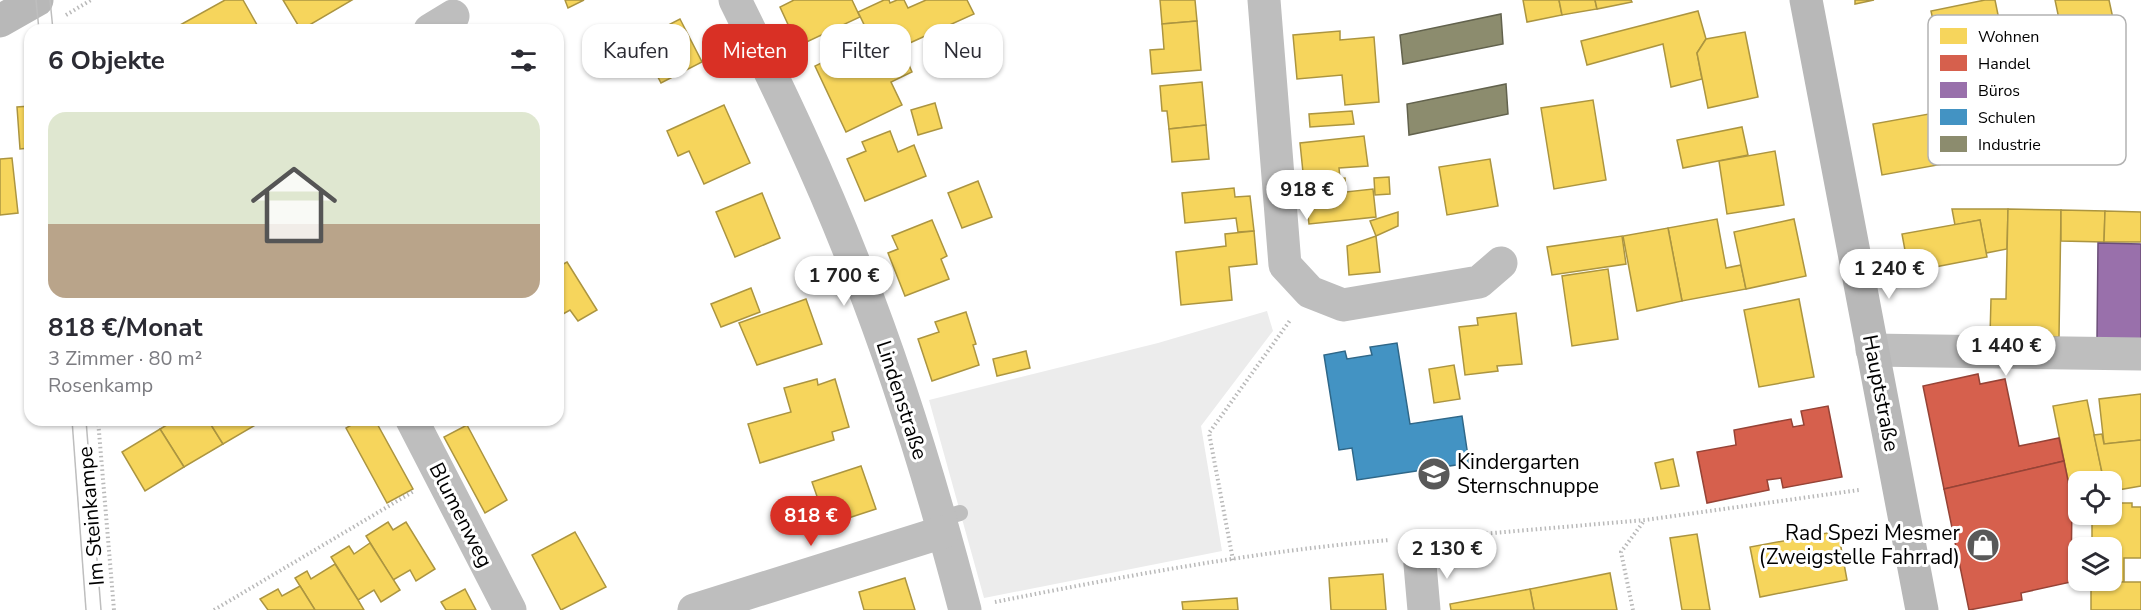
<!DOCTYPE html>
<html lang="de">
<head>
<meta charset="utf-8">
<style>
  body { margin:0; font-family:"Nunito Sans",sans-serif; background:#f7f7f7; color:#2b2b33; height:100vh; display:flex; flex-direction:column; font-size:22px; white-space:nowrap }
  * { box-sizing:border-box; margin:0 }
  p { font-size:20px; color:#7c7c81 }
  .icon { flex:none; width:33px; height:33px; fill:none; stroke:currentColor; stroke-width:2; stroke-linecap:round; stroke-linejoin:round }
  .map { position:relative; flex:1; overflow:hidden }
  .details { position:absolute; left:24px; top:24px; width:540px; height:402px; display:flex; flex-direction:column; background:#fff; border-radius:18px; box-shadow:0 2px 4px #0004 }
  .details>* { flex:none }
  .top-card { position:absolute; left:582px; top:24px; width:570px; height:54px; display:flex; gap:12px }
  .controls { position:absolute; left:2068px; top:471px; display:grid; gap:12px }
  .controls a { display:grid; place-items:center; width:54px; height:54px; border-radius:12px; background:#fff; box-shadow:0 2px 4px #0004; font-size:30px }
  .price { position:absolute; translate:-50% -51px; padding:0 14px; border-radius:21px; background:#fff; color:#222; font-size:20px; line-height:39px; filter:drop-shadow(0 2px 3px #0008) }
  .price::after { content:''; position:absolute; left:50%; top:36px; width:18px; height:14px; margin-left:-9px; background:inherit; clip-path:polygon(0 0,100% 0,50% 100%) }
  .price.selected { background:#d93025; color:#fff }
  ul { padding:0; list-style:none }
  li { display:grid; align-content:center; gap:12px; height:318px; padding:0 24px }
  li+li { border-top:2px solid #e1e1e2 }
  li span { display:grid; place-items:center; height:186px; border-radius:18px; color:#555 }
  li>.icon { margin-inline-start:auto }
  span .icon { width:108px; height:108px; fill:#fffc; stroke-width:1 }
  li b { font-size:26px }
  h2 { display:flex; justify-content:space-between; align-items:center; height:72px; padding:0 24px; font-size:26px }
  .pill { padding:0 21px; border-radius:18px; background:#fff; box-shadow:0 2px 4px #0004; font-size:21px; line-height:54px }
  .pill.selected { background:#d93025; color:#fff }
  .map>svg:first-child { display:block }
</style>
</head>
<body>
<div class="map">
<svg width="2141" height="610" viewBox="0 0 2141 610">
  <rect width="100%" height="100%" fill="#fff"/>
  <path fill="#ececec" d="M1267 311 1273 331 1201 426 1222 551 984 598 929 400 1158 343Z"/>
  <g fill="#f6d55c" stroke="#ac9540" stroke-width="1.5">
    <path d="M225 0H243L260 30H171Z"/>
    <path d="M283 0H352L301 30Z"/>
    <path d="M565 0H584L568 8Z"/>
    <path d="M794 0H852L860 17 798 46 780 7Z"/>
    <path d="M884 0H889L890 3 897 0H904L908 8 926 0H967L974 14 901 47 912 72 891 82 902 105 846 132 815 66 871 39 858 12Z"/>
    <path d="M1160 0H1195L1197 21 1162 24Z"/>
    <path d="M1523 0H1559L1562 15 1527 22Z"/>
    <path d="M1559 0H1595L1597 9 1562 15Z"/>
    <path d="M1595 0H1631L1632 2 1597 9Z"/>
    <path d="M1855 0H1874L1855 4Z"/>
    <path d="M1985 0H1995L2004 44 1941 57 1931 11Z"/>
    <path d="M2055 0H2109L2123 65 2071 76Z"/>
    <path d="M1698 11 1706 39 1697 53 1702 79 1671 87 1663 44 1587 65 1581 41Z"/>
    <path d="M680 19 702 62 661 83 639 40Z"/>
    <path d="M1197 21 1201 70 1152 74 1150 50 1164 49 1162 24Z"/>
    <path d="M1340 31V40L1374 37 1379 102 1345 105 1342 75 1297 79 1293 35Z"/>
    <path d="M1745 32 1758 97 1708 108 1697 53 1706 39Z"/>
    <path d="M1202 82 1206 125 1169 129 1167 111H1162L1160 86Z"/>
    <path d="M1593 100 1606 180 1554 189 1541 108Z"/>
    <path d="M935 103 942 128 918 135 911 110Z"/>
    <path d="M724 105 750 163 704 184 689 151 678 156 667 131Z"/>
    <path d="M30 106V148L20 149 17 107Z"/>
    <path d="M1951 110 1960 161 1882 175 1873 124Z"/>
    <path d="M1352 111 1354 124 1310 127 1309 114Z"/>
    <path d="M1206 125 1209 159 1172 162 1169 129Z"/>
    <path d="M1742 127 1748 155 1683 168 1677 140Z"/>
    <path d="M890 131 898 152 914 145 926 176 865 201 847 159 866 151 862 142Z"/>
    <path d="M1364 136 1368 166 1339 168 1340 178 1304 182 1300 143Z"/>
    <path d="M1775 151 1784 205 1727 214 1719 161Z"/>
    <path d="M12 158 18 213 0 215V159Z"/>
    <path d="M1490 159 1498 206 1447 215 1439 167Z"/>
    <path d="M1389 177 1390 194 1375 195 1374 178Z"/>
    <path d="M1345 178 1346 192 1373 189 1376 217 1309 224 1304 182Z"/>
    <path d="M978 181 992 217 962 228 948 193Z"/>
    <path d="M1234 188 1235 197 1250 196 1254 231 1238 232 1236 218 1185 223 1182 193Z"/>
    <path d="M762 193 780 238 735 257 716 212Z"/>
    <path d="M1952 209H2008L2007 249 1986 253 1980 220 1955 225Z"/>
    <path d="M2008 209 2061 210 2059 337 1990 336 1991 299H2006Z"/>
    <path d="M2061 210 2105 211 2104 242 2061 241Z"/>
    <path d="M2105 211 2141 212V242H2104Z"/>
    <path d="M1398 212V226L1376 236 1370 221Z"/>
    <path d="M1717 219 1726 268 1741 265 1746 289 1682 301 1668 228Z"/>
    <path d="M1794 219 1806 276 1746 289 1734 232Z"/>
    <path d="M932 220 947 256 941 259 949 279 905 296 888 253 898 249 892 236Z"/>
    <path d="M1980 220 1987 257 1909 272 1902 234Z"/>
    <path d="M1668 228 1682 301 1637 311 1623 236Z"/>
    <path d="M1254 231 1257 264 1229 267 1232 300 1181 305 1176 252 1226 246 1225 234Z"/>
    <path d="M1376 236 1380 272 1349 275 1347 246Z"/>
    <path d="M1622 236 1626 264 1552 275 1547 247Z"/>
    <path d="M567 262 597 310 578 321 570 310 558 317V267Z"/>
    <path d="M1608 269 1618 339 1572 346 1562 276Z"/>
    <path d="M751 288 760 312 721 327 711 304Z"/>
    <path d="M806 299 822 344 757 365 739 323Z"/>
    <path d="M1799 299 1814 377 1759 387 1744 310Z"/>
    <path d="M966 312 976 344 973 345 979 365 932 381 918 339 939 332 935 322Z"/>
    <path d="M1516 313 1522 364 1497 366 1498 371 1465 375 1459 327 1478 325 1477 318Z"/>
    <path d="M1026 351 1030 368 997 376 993 359Z"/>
    <path d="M1454 365 1460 399 1434 403 1429 369Z"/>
    <path d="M817 379 818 385 835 379 849 427 832 432 834 440 760 463 748 424 791 412 784 388Z"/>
    <path d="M2141 394V440L2104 444 2099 399Z"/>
    <path d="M2087 400 2104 482H2079V498L2072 500 2053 406Z"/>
    <path d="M175 420H208L223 444 184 467 160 429Z"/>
    <path d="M208 420H261L262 421 223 444Z"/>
    <path d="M360 420H375L413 489 387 503 346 428Z"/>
    <path d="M467 425 507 500 485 513 444 437Z"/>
    <path d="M160 429 184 467 145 491 122 452Z"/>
    <path d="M2102 434 2104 444 2141 440V486L2112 491V482H2104L2094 435Z"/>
    <path d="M1673 459 1679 486 1661 489 1655 463Z"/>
    <path d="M861 466 876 509 827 525 812 482Z"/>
    <path d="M2112 503H2132V507H2141V558H2124V582H2091V580H2112V548H2092V514H2112Z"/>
    <path d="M388 522 393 530 406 522 435 569 416 581 410 570 393 580 366 536Z"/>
    <path d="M1838 531 1847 580 1760 597 1750 547Z"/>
    <path d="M575 532 606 587 561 610 532 555Z"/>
    <path d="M1697 534 1710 610H1682L1670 538Z"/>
    <path d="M370 543 400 590 381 602 374 590 358 600 331 557 349 546 354 554Z"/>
    <path d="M335 564 358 600 364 610H315L295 578 307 571 311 579Z"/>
    <path d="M1610 573 1617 610H1534L1530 589Z"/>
    <path d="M1383 574 1386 610H1331L1329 578Z"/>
    <path d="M905 578 915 610H864L859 592Z"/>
    <rect x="2091" y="582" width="50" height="28"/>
    <path d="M300 586 315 610H268L260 599 278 589 282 596Z"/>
    <path d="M465 589 476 610H446L441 602Z"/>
    <path d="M1530 589 1534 610H1451L1450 604Z"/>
    <path d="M1237 598 1238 610H1183L1182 602Z"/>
  </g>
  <g fill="#d6604d" stroke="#964336" stroke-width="1.5">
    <path d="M1978 374 1980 384 2005 379 2019 446 2059 438 2064 461 1944 489 1923 386Z"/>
    <path d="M1828 406 1842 477 1783 488 1781 478 1767 480 1769 490 1707 503 1697 452 1736 445 1734 430 1791 419 1793 427 1804 425 1801 411Z"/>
    <path d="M2064 461 2072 500 2071 582 2021 593 2022 600 1969 610 1944 489Z"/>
  </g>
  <path fill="#9970ab" stroke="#6b4e78" stroke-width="1.5" d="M2098 243 2141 244V340L2097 339Z"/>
  <path fill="#4393c3" stroke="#2f6788" stroke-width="1.5" d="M1397 343 1410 424 1462 416 1469 463 1357 480 1352 448 1339 450 1324 355 1345 351 1347 359 1372 355 1370 347Z"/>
  <g fill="#8c8c6e" stroke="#62624d" stroke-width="1.5">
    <path d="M1501 14 1503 44 1403 64 1400 35Z"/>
    <path d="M1506 84 1508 114 1409 135 1407 104Z"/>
  </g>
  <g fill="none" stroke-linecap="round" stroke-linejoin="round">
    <g stroke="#b9b9b9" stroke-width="4" stroke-dasharray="1.5 3" stroke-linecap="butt">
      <path d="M66 15 91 0"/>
      <path d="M98 420 114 610"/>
      <path d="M1446 537 1645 520 1859 490"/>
      <path d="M1233 560 1209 433 1291 319"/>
      <path d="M995 602C1125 576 1257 551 1390 540"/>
      <path d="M214 610 414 491"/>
      <path d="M1633 610 1621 552 1644 521"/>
    </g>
    <path stroke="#bebebe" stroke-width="16" d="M939 519 960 513"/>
    <g stroke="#bebebe" stroke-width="33">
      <path d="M735 0C779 89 822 179 858 273 901 382 935 496 965 610"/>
      <path d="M1264 0 1285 265 1310 292 1343 305 1479 282 1501 263"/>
      <path d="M430 30 453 16"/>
      <path d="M1872 350 2141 354"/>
      <path d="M412 420 510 610"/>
      <path d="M1419 553 1424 610"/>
      <path d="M694 610 943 532"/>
    </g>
    <g stroke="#b8b8b8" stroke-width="33">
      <path d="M1806 0 1922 610"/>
      <path d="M0 21 37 0"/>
    </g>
    <g stroke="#bebebe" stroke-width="1.5">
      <path d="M36 0 39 30"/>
      <path d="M50 0 53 30"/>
      <path d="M72 420 86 610"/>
      <path d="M86 420 101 610"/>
    </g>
  </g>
  <defs>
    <symbol id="school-disc" viewBox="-11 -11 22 22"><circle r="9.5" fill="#595959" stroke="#fff"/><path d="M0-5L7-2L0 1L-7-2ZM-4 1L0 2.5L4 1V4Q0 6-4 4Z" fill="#fff"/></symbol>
    <symbol id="shop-disc" viewBox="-11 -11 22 22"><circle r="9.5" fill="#595959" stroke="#fff"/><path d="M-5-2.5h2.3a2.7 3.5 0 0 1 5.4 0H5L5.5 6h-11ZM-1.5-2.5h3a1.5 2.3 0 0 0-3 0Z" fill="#fff"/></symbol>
  </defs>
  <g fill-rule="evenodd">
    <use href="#school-disc" x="1415" y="455" width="38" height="38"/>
    <use href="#shop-disc" x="1964" y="526" width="38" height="38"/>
  </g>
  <g text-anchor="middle" stroke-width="6" stroke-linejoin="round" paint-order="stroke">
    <g font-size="21" fill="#000" stroke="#fff">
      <text transform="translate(1881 393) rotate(79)" y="7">Hauptstraße</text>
      <text transform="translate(902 400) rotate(72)" y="7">Lindenstraße</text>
      <text transform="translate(461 515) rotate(63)" y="7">Blumenweg</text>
      <text transform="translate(91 516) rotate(-95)" y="7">Im Steinkampe</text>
    </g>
    <g font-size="21" fill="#000" stroke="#fff" text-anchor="start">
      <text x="1457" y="469">Kindergarten<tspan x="1457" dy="24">Sternschnuppe</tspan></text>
      <text x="1960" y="540" text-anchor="end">Rad Spezi Mesmer<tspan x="1960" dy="24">(Zweigstelle Fahrrad)</tspan></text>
    </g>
  </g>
  <rect x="1928" y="15" width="198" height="150" rx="9" fill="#fff" stroke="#b2b2b2" stroke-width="1.5"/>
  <rect x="1940" y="28" width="27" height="16" fill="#f6d55c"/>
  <rect x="1940" y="55" width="27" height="16" fill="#d6604d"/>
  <rect x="1940" y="82" width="27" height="16" fill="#9970ab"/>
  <rect x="1940" y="109" width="27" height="16" fill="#4393c3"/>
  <rect x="1940" y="136" width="27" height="16" fill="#8c8c6e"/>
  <g font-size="16" fill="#000">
    <text x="1978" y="42">Wohnen</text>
    <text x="1978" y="69">Handel</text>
    <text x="1978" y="96">Büros</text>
    <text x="1978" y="123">Schulen</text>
    <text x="1978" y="150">Industrie</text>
  </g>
</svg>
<div class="controls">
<a><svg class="icon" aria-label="locate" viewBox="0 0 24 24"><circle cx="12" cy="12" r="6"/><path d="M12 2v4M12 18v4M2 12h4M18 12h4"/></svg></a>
<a><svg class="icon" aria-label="layers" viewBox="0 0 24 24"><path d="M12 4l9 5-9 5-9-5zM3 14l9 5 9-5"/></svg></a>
</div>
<b class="price" style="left:1307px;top:221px">918 €</b>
<b class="price" style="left:1889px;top:300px">1 240 €</b>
<b class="price" style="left:844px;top:307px">1 700 €</b>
<b class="price" style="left:2006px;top:377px">1 440 €</b>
<b class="price selected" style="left:811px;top:547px">818 €</b>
<b class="price" style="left:1447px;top:580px">2 130 €</b>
<div class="top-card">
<a class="pill">Kaufen</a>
<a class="pill selected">Mieten</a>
<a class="pill">Filter</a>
<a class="pill">Neu</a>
</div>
<section class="details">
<h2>6 Objekte<svg class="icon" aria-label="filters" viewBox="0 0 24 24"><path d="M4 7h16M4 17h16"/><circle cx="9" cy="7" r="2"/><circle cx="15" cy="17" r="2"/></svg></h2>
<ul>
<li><span style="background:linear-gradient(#dfe7d0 60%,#b9a48a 0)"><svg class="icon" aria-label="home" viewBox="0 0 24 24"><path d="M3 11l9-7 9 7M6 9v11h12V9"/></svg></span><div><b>818 €/Monat</b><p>3 Zimmer · 80 m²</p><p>Rosenkamp</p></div></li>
</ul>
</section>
</div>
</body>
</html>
